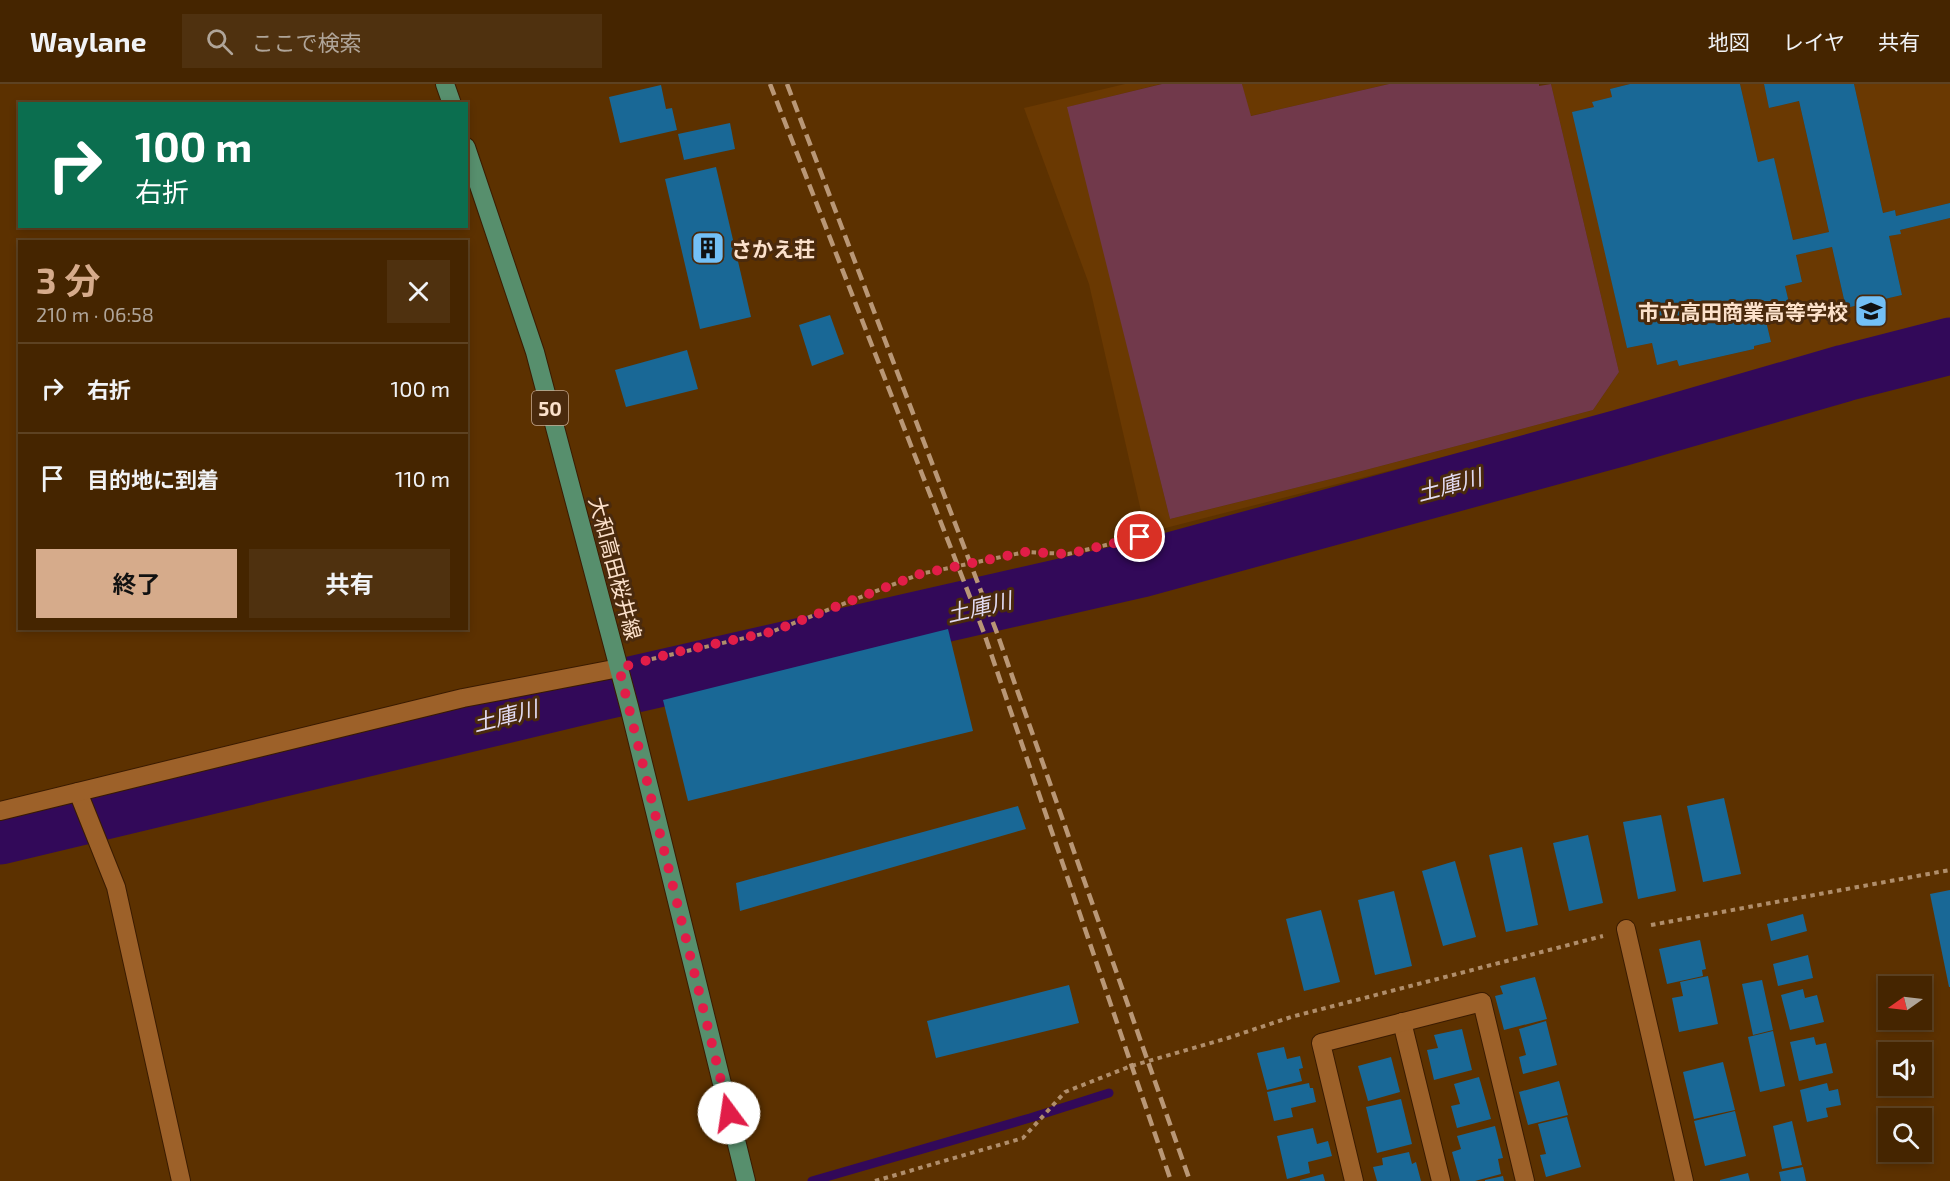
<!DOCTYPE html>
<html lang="ja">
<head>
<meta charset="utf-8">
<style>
  body { margin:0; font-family:"Exo 2","Noto Sans JP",sans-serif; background:#4f310f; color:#f1f3f6; height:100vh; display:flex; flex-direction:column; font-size:22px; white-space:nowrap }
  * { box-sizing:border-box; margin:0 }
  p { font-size:20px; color:#b0a599 }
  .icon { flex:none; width:33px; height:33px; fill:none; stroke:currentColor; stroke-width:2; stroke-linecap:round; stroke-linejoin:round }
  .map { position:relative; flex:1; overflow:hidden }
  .drawer { position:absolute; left:18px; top:156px; width:450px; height:390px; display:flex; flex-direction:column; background:#452500; border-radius:0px; box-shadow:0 3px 9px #0003,0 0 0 2px #5d4222 }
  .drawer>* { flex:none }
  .top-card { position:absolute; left:18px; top:18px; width:450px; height:126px; border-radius:0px; box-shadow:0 3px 9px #0003,0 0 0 2px #5d4222; background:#0b6e4f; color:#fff; overflow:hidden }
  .needle { width:39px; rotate:256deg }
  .controls { position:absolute; left:1878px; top:892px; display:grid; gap:12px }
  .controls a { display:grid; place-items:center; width:54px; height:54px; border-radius:0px; background:#452500; box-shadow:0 3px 9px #0003,0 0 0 2px #5d4222; font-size:30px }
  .pin { position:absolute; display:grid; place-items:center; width:51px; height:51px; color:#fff; margin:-26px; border:3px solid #fff; border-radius:50%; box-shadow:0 2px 6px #0007 }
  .me { position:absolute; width:66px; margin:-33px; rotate:346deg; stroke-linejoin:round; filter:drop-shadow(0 0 4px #0008) }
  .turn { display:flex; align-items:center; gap:21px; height:126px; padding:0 18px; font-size:27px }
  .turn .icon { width:78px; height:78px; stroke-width:2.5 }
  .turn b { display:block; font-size:42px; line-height:51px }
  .round { display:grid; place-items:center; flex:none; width:63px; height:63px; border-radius:0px; background:#4f310f }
  .headline { display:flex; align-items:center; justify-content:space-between; height:102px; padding:0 18px }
  h1 { font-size:36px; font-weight:700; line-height:45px; color:#d6ab8b }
  .primary-button { display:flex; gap:12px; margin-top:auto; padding:12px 18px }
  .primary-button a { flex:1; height:69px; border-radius:0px; background:#d6ab8b; color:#111; font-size:24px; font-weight:700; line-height:69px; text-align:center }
  .primary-button a+a { background:#4f310f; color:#f1f3f6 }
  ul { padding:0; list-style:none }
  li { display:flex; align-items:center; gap:18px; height:90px; padding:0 18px; border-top:2px solid #5d4222 }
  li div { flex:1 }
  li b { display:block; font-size:22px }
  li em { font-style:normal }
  header { display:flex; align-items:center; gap:36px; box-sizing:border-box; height:84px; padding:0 30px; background:#452500; border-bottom:2px solid #5d4222 }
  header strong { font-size:28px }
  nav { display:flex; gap:33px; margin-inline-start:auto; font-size:21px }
  .search { width:420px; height:54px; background:#4f310f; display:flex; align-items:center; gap:15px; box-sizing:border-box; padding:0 21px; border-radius:0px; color:#b0a599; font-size:22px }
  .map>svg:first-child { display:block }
  .built { fill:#6a3902 }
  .green { fill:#71394b }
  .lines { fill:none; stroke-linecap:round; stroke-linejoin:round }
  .stream { stroke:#320959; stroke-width:9 }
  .river { stroke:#320959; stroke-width:57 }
  .building { fill:#196896 }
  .minor-casing { stroke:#3a1b00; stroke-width:20 }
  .primary-casing { stroke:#3a1b00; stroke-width:20 }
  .path { stroke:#b08e6b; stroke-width:4; stroke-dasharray:4.5 4.5; stroke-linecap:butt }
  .minor { stroke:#9d6129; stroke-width:18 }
  .primary { stroke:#578f6d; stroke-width:18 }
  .rail { stroke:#b99776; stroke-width:4.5; stroke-dasharray:12 6; stroke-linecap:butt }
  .route { stroke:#e11d48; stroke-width:10; stroke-dasharray:0 18 }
  .labels { text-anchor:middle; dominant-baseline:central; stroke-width:6; stroke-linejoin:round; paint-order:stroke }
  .shield { fill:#4a2a0d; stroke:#c7aa92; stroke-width:1.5 }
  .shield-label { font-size:20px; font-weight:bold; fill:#fce1cb }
  .poi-label { font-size:21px; font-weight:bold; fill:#fce1cb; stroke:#4a2a0d; text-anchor:start }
  .street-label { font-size:21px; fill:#fce1cb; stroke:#4a2a0d }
  .water-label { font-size:22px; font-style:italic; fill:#e2dbf2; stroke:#4a2a0d }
</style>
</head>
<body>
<header>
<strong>Waylane</strong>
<div class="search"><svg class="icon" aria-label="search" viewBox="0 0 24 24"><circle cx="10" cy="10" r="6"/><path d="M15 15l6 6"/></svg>ここで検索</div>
<nav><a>地図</a><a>レイヤ</a><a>共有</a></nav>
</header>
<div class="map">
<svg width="1950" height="1097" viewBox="0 0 1950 1097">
  <rect width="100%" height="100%" fill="#5c3100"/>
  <g class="built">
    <path d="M1125,0h36l-93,23 102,412 169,-42 254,-67 26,-38 -68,-288h79l-20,5 2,8 -19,5 1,5 -21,5 54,236 25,-5 5,21 20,-4 2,6 75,-17v-3l17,-4 -5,-21 26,-6 -7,-29 17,-4 -6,-27 36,-8 14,61 56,-13 -13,-59 11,-2v-4l50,-12v109l-804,206 -57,-249 -65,-176z"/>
    <path d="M1242,0h147l-139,32z"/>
    <path d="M1740,0h24l6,24 29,-7 30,131 -36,8 -19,-81 -16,3z"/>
    <path d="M1854,0h96v119l-54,13 -1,-6 -12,3z"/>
  </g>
  <path class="green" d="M1162,0h80l9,32 138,-32h150v2l12,-2 68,288 -26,38 -254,67 -169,42 -103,-412z"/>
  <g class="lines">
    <path class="stream" d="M812,1097l218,-63 79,-25"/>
    <path class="river" d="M0,752l596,-143 545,-124 479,-131 225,-65 105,-27"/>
  </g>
  <g class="building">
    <path d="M1630,0h110l18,78 16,-4 19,82 36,-8 -30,-131 -30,7 -5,-24h90l29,129 12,-3 1,6 54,-13v15l-50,12 1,4 -12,2 13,59 -56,13 -14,-61 -36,8 6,27 -17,4 7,29 -26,6 5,21 -17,4v3l-75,17 -2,-6 -20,5 -5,-22 -25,5 -55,-236 22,-5 -2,-5 20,-5 -2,-8z"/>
    <path d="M661,1l5,24 6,-1 5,22 -57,13 -11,-46z"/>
    <path d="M730,39l5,26 -51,11 -6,-26z"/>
    <path d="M716,83l35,150 -51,12 -35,-150z"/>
    <path d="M830,231l14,39 -32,12 -13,-41z"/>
    <path d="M687,266l11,39 -72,18 -11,-37z"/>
    <path d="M948,545l25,102 -285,70 -25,-101z"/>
    <path d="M1724,714l17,76 -38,8 -16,-76z"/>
    <path d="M1018,722l8,23 -286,82 -4,-28z"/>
    <path d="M1661,731l15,76 -38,8 -15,-77z"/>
    <path d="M1588,751l15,68 -34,8 -16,-68z"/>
    <path d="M1522,763l16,78 -32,7 -17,-77z"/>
    <path d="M1455,777l21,76 -33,9 -21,-75z"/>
    <path d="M1950,806v97h-1l-19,-93z"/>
    <path d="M1394,807l18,75 -37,9 -17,-75z"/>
    <path d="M1321,826l19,72 -36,9 -18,-72z"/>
    <path d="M1803,830l4,17 -36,10 -4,-17z"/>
    <path d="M1700,856l6,29 -4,1 1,6 -36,8 -8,-35z"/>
    <path d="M1808,871l5,23 -35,8 -5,-22z"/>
    <path d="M1708,892l10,48 -39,8 -7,-34 11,-2 -3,-14z"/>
    <path d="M1535,893l12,42 -43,11 -9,-34 8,-2 -3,-8z"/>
    <path d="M1762,896l11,50 -20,5 -11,-51z"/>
    <path d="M1069,901l10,38 -143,35 -9,-37z"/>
    <path d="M1803,905l2,9 12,-3 7,27 -34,8 -9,-35z"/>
    <path d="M1546,937l11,44 -34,9 -4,-17 7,-2 -7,-26z"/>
    <path d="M1462,945l10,41 -38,10 -7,-30 11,-2 -4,-13z"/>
    <path d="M1773,947l12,55 -25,6 -12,-55z"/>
    <path d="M1814,953l2,8 10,-2 7,30 -34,8 -9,-39z"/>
    <path d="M1284,963l3,12 13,-3 3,12 -4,1 3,12 -35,9 -10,-37z"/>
    <path d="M1391,973l9,35 -32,9 -10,-35z"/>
    <path d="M1723,978l12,48 -41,9 -11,-47z"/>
    <path d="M1479,993l12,42 -34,9 -6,-22 9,-2 -6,-20z"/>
    <path d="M1559,997l9,34 -40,10 -9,-33z"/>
    <path d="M1309,999l1,5h3l3,14 -25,6 2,9 -19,4 -7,-29z"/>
    <path d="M1827,999l2,8 9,-2 3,16 -15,3 2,9 -21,5 -7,-32z"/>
    <path d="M1401,1015l11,45 -35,9 -11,-46z"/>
    <path d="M1735,1027l11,45 -41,10 -11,-45z"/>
    <path d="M1567,1033l14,50 -35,10 -6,-22 6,-1 -8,-30z"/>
    <path d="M1792,1037l10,44 -20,4 -9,-43z"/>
    <path d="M1495,1042l8,32 -5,1 3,15 -26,7h-15l-8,-29 9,-3 -4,-13z"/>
    <path d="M1313,1044l4,16 11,-3 4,15 -24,6 2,11 -23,6 -10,-43z"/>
    <path d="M1409,1068l3,12 4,-2 5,19h-44l-4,-14 10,-2 -1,-7z"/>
    <path d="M1803,1083l3,14h-25l-2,-9z"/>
    <path d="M1748,1089l2,8h-30v-1z"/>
    <path d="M1323,1090l2,7h-25v-1z"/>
    <path d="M1503,1092l1,5h-19v-1z"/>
  </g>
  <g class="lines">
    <g class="minor-casing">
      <g id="minor">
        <path d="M78,708l38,95 65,294"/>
        <path d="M0,727l463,-113 156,-30"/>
        <path d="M1626,845l58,252"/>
        <path d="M1402,938l39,159"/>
        <path d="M1354,1097l-33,-138 161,-41 43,179"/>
      </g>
    </g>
    <g class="primary-casing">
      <g id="primary">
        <path d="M445,0l7,20"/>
        <path d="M466,63l69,205 94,354 117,475"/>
      </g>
    </g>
    <g class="path">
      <path d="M643,577l128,-29 149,-58 105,-22 43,2 72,-17"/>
      <path d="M1651,841l299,-55"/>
      <path d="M875,1097l148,-43 42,-46 66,-26 97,-28 63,-21 312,-81"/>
    </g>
    <use href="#minor" class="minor"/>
    <use href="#primary" class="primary"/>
    <g class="rail">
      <path d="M770,0l214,549 187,548"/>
      <path d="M787,0l210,549 193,548"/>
    </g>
  </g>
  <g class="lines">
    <path class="route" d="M729,1029l-110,-445 58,-16 94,-20 149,-58 105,-22 43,2 72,-17"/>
  </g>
  <defs>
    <g id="building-square" transform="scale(1.725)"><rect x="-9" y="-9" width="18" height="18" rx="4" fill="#73c0f6" stroke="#4a2a0d"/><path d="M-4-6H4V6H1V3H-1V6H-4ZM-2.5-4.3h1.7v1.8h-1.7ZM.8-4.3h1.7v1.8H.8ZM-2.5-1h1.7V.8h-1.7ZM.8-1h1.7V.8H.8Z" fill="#111"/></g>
    <g id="school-square" transform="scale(1.725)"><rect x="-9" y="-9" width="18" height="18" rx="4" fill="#73c0f6" stroke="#4a2a0d"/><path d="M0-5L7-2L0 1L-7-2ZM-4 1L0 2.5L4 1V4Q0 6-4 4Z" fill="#111"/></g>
  </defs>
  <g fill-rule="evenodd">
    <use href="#building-square" x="708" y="164"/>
    <use href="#school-square" x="1871" y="227"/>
  </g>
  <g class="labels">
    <rect class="shield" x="532" y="307" width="36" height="34" rx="4.5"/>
    <g class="shield-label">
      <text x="550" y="324">50</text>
    </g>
    <g class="poi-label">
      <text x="731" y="164">さかえ荘</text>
      <text x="1848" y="227" text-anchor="end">市立高田商業高等学校</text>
    </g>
    <g class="street-label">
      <text transform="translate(616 484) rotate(75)">大和高田桜井線</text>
    </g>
    <g class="water-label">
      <text transform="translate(1449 400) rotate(-15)">土庫川</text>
      <text transform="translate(979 522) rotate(-13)">土庫川</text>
      <text transform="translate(505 631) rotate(-14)">土庫川</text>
    </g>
  </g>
</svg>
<div class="controls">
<a><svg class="needle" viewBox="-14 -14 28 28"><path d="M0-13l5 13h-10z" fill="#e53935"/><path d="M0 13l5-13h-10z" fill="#b0a599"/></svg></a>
<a><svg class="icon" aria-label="sound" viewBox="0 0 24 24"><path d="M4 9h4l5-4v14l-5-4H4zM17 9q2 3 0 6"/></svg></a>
<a><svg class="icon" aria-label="search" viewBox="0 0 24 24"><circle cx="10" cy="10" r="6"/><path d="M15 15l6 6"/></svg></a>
</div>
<div class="pin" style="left:1140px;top:453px;background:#d93025"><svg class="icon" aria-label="arrive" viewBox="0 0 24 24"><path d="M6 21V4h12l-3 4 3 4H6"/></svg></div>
<svg class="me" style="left:729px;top:1029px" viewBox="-20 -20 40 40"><circle r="19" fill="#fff"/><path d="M0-13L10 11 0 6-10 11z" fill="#e11d48"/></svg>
<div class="top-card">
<div class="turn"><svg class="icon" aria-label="right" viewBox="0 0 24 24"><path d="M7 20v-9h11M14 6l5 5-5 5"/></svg><div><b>100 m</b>右折</div></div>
</div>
<section class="drawer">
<div class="headline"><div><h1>3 分</h1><p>210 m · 06:58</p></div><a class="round"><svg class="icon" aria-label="close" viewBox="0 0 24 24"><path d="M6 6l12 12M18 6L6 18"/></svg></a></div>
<ul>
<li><svg class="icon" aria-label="right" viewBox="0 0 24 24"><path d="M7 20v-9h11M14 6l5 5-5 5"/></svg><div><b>右折</b></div><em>100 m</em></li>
<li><svg class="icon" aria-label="arrive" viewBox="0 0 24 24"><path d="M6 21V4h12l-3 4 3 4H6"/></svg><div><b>目的地に到着</b></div><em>110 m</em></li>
</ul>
<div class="primary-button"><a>終了</a><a>共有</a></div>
</section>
</div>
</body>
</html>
